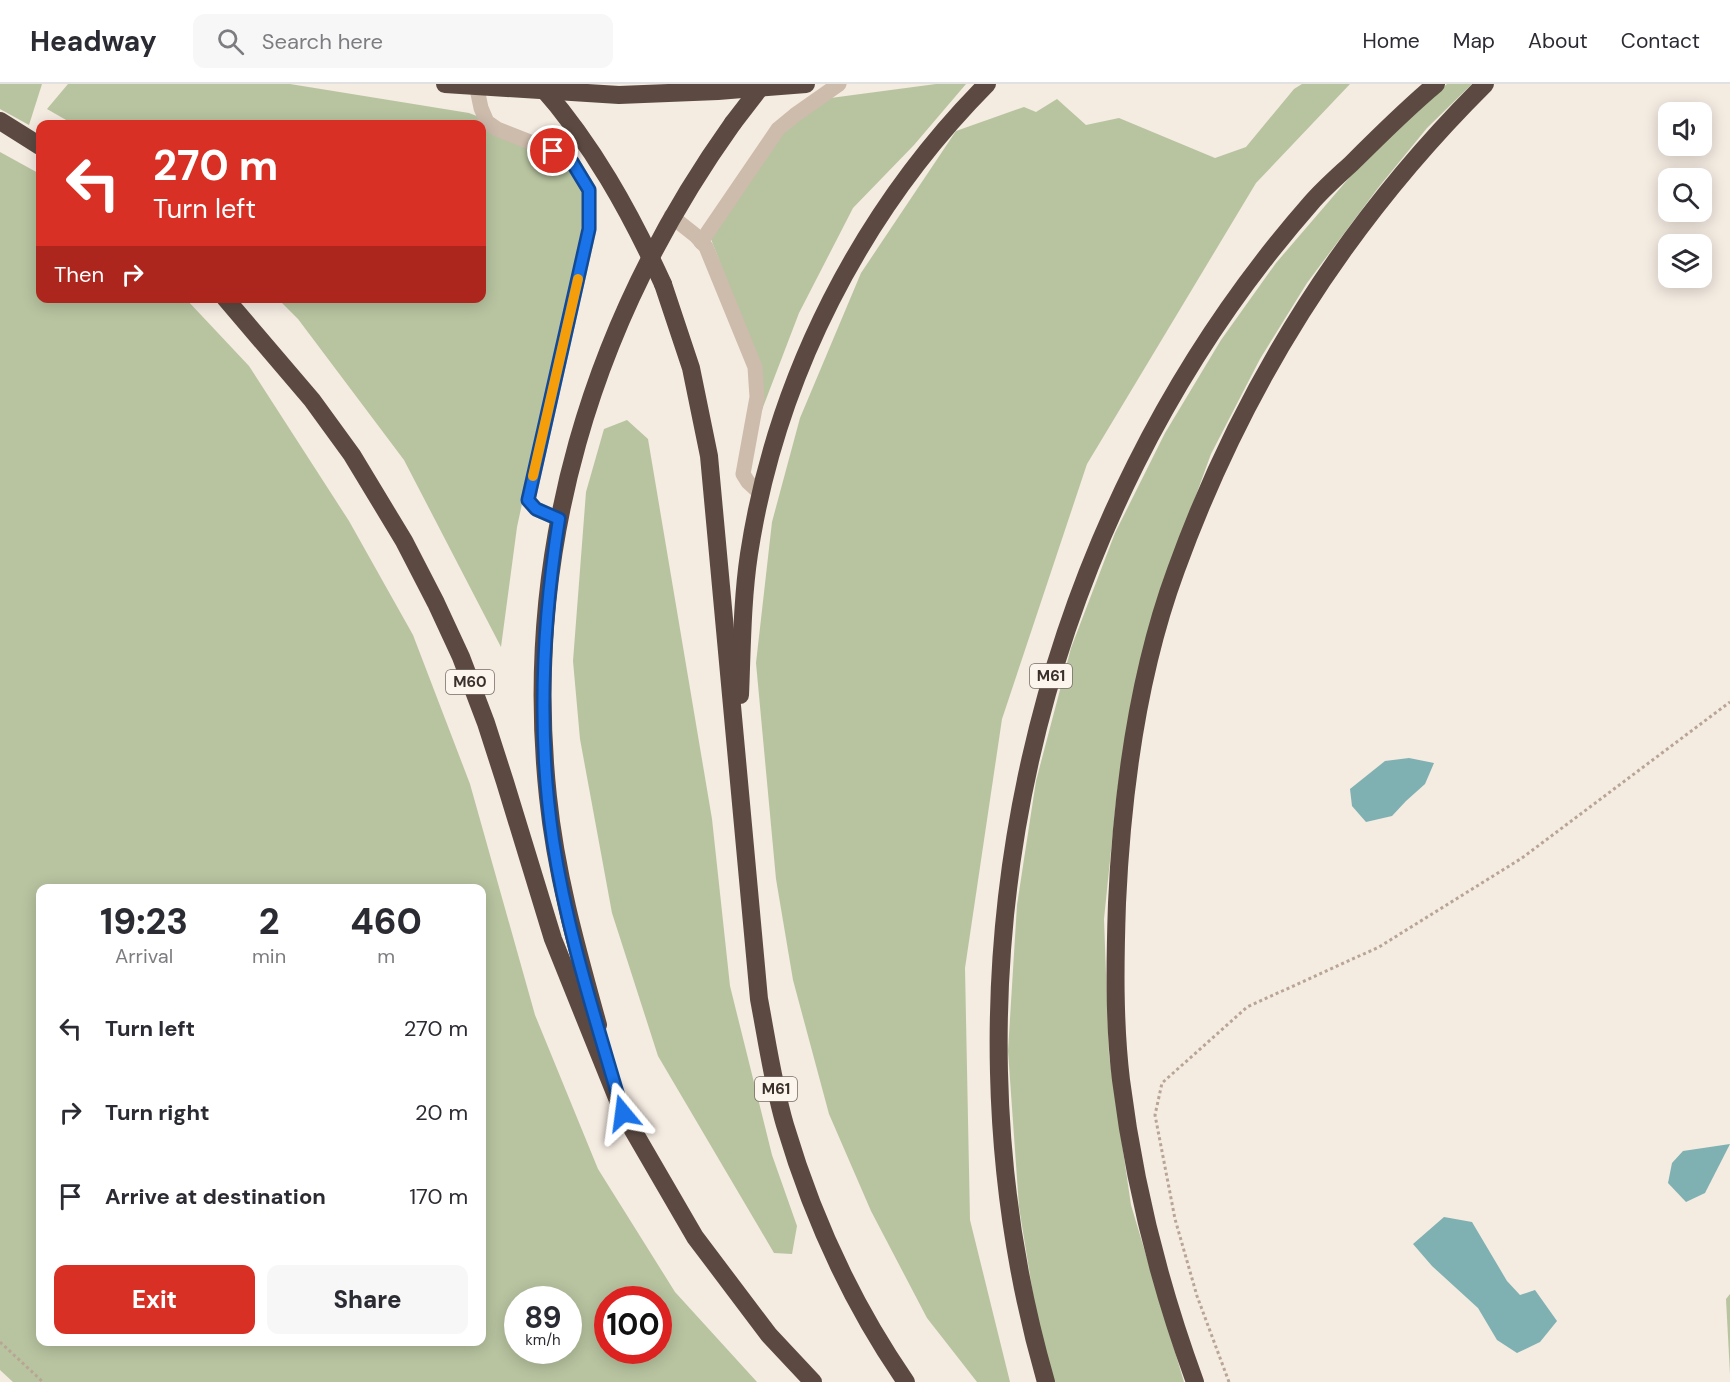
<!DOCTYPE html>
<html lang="en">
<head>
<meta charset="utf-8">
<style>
  body { margin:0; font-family:"DM Sans",sans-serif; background:#f7f7f7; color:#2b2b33; height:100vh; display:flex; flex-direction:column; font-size:22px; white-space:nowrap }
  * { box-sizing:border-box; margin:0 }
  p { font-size:20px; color:#7c7c81 }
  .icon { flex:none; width:33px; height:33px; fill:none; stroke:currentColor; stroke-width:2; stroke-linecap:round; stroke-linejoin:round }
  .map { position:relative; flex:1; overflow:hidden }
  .drawer { position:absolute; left:36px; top:800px; width:450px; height:462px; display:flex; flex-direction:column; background:#fff; border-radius:12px; box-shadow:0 3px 15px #0003 }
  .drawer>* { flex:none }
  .top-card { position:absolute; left:36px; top:36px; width:450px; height:183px; border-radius:12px; box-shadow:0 3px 15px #0003; background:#d93025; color:#fff; overflow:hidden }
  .fabs { position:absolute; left:1658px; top:18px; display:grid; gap:12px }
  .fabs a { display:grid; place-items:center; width:54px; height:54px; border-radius:12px; background:#fff; box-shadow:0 3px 15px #0003; font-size:30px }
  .speed { position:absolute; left:504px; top:1202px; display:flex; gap:12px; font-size:30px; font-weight:700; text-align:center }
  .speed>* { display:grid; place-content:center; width:78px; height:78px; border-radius:50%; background:#fff; box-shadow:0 3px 15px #0003; line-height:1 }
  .speed small { font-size:15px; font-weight:400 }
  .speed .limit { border:9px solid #d22; background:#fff; color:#111 }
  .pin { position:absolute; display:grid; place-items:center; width:51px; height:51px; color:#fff; margin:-26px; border:3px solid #fff; border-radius:50%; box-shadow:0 2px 6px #0007 }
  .me { position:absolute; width:66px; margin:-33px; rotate:344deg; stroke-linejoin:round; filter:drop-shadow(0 0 4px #0008) }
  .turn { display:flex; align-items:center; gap:21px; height:126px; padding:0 18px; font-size:27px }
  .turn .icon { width:78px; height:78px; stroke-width:2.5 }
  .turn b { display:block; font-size:42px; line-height:51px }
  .then { display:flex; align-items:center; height:57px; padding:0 18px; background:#0003; gap:12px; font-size:22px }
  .eta { display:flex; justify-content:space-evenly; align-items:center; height:102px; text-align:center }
  .eta b { font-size:36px; font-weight:800; line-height:42px }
  .button { display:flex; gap:12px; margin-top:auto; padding:12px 18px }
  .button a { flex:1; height:69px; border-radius:12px; background:#d93025; color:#fff; font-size:24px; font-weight:800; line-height:69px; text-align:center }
  .button a+a { background:#f7f7f7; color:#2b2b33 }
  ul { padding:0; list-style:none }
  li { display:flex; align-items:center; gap:18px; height:84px; padding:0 18px }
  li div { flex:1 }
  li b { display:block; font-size:22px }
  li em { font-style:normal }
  header { display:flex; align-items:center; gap:36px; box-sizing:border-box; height:84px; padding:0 30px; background:#fff; border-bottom:2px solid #e1e1e2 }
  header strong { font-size:28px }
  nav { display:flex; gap:33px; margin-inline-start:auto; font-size:21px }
  .search { width:420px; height:54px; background:#f7f7f7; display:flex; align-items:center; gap:15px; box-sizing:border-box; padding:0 21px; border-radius:12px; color:#7c7c81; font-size:22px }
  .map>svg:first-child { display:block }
  .green { fill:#b8c4a0; fill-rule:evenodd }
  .water { fill:#7fb0b2 }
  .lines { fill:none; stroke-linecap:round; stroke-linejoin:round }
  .path { stroke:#b9a596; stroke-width:3; stroke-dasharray:3 3; stroke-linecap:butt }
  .minor { stroke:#cdbbac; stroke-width:15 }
  .highway { stroke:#5c4a42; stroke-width:18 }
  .highway-bridge { stroke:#5c4a42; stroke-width:18 }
  .route-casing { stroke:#114b97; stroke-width:15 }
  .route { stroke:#1a73e8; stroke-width:10 }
  .slow { stroke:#f59e0b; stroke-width:10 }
  .labels { text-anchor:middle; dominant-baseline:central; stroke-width:4.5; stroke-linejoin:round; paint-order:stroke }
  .shield { fill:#fbf5ee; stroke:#756b66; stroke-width:1.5 }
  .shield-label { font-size:15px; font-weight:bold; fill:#3b302b }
</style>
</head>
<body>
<header>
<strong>Headway</strong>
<div class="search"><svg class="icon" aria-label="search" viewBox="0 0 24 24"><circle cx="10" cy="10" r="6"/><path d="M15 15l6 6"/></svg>Search here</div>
<nav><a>Home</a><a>Map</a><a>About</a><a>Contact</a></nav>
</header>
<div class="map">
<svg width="1730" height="1298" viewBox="0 0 1730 1298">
  <rect width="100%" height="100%" fill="#f4ebe1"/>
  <g class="green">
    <path d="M0,0h42l-13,41 -29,-16z"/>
    <path d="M68,0h222l179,29 85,33 28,30 1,46 -66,305 -16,120 -97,-187 -106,-141 -20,-20 204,-1v-174h-409l-26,-15z"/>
    <path d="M936,0h30l-52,61 -61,63 -54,105 -55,144 15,-92 -53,-139 102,-125z"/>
    <path d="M1302,0h48l-94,99 -169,281 -85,255 -37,249 5,252 40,162h-33l-50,-64 -56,-107 -42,-97 -36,-134 -17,-101 -20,-216 16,-141 28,-104 61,-145 95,-142 68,-24 12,5 21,-13 29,26 33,-7 96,40 31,-11 48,-58z"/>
    <path d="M1447,0h25l-45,44 -49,60 -71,95 -47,76 -49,95 -36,99 -36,116 -22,123 -13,127 5,136 22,150 53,177h-131l-16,-63 -18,-112 -11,-156 9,-146 19,-124 35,-133 44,-115 50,-100 56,-93 55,-77 79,-92 57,-58z"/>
    <path d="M0,68l40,22v124l146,1 63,67 100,155 64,114 57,149 65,231 63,154 77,123 82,90h-744l-13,-12zM40,804h442v453h-442zM518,1215h50v51h-50zM608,1215h50v51h-50z"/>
    <path d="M627,336l21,19 64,380 18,167 42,169 25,71 -5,28 -18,-1 -116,-197 -46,-143 -32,-174 -7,-78 13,-169 18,-63z"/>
    <path d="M1730,1210v80l-4,-75z"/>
  </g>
  <g class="water">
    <path d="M1409,674l25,5 -9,21 -19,17 -14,15 -26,6 -14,-16 -2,-17 35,-28z"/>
    <path d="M1730,1060l-25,49 -19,9 -18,-19 4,-20 11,-12z"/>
    <path d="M1444,1133l28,5 35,59 13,14 15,-5 22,31 -17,21 -23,11 -20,-13 -19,-32 -46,-42 -19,-22z"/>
  </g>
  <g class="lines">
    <g class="path">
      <path d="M0,1258l43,40"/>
      <path d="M1229,1298l-32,-86 -22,-77 -20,-104 7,-32 85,-76 132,-60 143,-89 208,-156"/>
    </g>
    <g class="minor">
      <path d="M476,0l5,24 6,14 10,7 56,22 19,11 17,28v39l-61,271 8,9 23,10"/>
      <path d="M671,132l24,19 11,12 49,120 2,30 -14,77 5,8 13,12"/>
      <path d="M701,158l77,-113 17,-14 44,-31"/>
    </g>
    <g class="highway">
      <path d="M445,0l174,11 99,-4 88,-7"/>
      <path d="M0,37l40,25"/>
      <path d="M663,200l28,84 18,88 50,543c8,42 14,85 26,126 27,91 67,179 121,257"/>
      <path d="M225,214l87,102 40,55 52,86 32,62 25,54 25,66 19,59 48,157 70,174 72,124 74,98 44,47"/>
      <path d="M740,611c2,-47 2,-94 9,-141 27,-176 112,-343 238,-470"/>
      <path d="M598,941c-21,-76 -42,-150 -50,-228 -26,-245 43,-475 185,-674"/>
      <path d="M1046,1298c-117,-405 -13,-862 265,-1179 12,-14 27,-27 41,-40 27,-27 54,-54 84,-79"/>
      <path d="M1195,1298c-36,-98 -61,-198 -74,-302 -7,-58 -6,-118 -4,-177 5,-109 21,-230 59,-333 67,-185 170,-348 309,-486"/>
    </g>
    <g class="highway-bridge">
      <path d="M539,0c53,59 91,128 124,200"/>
      <path d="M733,39l30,-39"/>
    </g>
  </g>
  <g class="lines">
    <g class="route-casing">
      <path id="route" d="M553,67l19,11 17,28v39l-61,271 8,9 23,10c-17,107 -22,214 -6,321 14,93 44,183 70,273"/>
    </g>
    <use href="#route" class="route"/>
    <path class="slow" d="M533,392l45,-197"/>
  </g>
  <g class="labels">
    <g class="shield">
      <rect x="1030" y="580" width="42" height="24" rx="4.5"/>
      <rect x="446" y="586" width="48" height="24" rx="4.5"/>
      <rect x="755" y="993" width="42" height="24" rx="4.5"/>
    </g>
    <g class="shield-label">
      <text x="1051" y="592">M61</text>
      <text x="470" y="598">M60</text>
      <text x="776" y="1005">M61</text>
    </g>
  </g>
</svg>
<div class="fabs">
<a><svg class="icon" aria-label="sound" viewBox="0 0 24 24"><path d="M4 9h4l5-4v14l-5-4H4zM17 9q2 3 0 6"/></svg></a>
<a><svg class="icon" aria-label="search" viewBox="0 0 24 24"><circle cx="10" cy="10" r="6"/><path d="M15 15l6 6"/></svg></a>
<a><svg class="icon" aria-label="layers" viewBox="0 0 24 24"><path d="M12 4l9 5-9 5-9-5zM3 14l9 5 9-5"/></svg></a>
</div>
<div class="speed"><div>89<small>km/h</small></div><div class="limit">100</div></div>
<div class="pin" style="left:553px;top:67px;background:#d93025"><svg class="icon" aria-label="arrive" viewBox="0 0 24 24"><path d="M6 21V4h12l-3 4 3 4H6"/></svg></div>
<svg class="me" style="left:623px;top:1029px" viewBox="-20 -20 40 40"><path d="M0-17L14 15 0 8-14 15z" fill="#1a73e8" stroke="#fff" stroke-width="4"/></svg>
<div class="top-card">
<div class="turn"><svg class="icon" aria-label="left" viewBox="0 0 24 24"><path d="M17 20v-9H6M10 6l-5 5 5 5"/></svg><div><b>270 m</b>Turn left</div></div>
<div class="then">Then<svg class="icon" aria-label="right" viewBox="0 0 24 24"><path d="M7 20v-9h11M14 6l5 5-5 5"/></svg></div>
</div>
<section class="drawer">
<div class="eta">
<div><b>19:23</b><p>Arrival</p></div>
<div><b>2</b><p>min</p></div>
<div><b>460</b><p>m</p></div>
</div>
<ul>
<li><svg class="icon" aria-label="left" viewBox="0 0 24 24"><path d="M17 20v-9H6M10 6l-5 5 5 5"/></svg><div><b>Turn left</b></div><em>270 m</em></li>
<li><svg class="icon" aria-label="right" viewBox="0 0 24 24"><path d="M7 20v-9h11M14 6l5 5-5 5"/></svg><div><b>Turn right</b></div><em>20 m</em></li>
<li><svg class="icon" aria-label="arrive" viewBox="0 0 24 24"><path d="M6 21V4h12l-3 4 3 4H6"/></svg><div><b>Arrive at destination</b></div><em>170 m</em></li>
</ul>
<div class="button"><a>Exit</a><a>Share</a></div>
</section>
</div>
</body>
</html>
